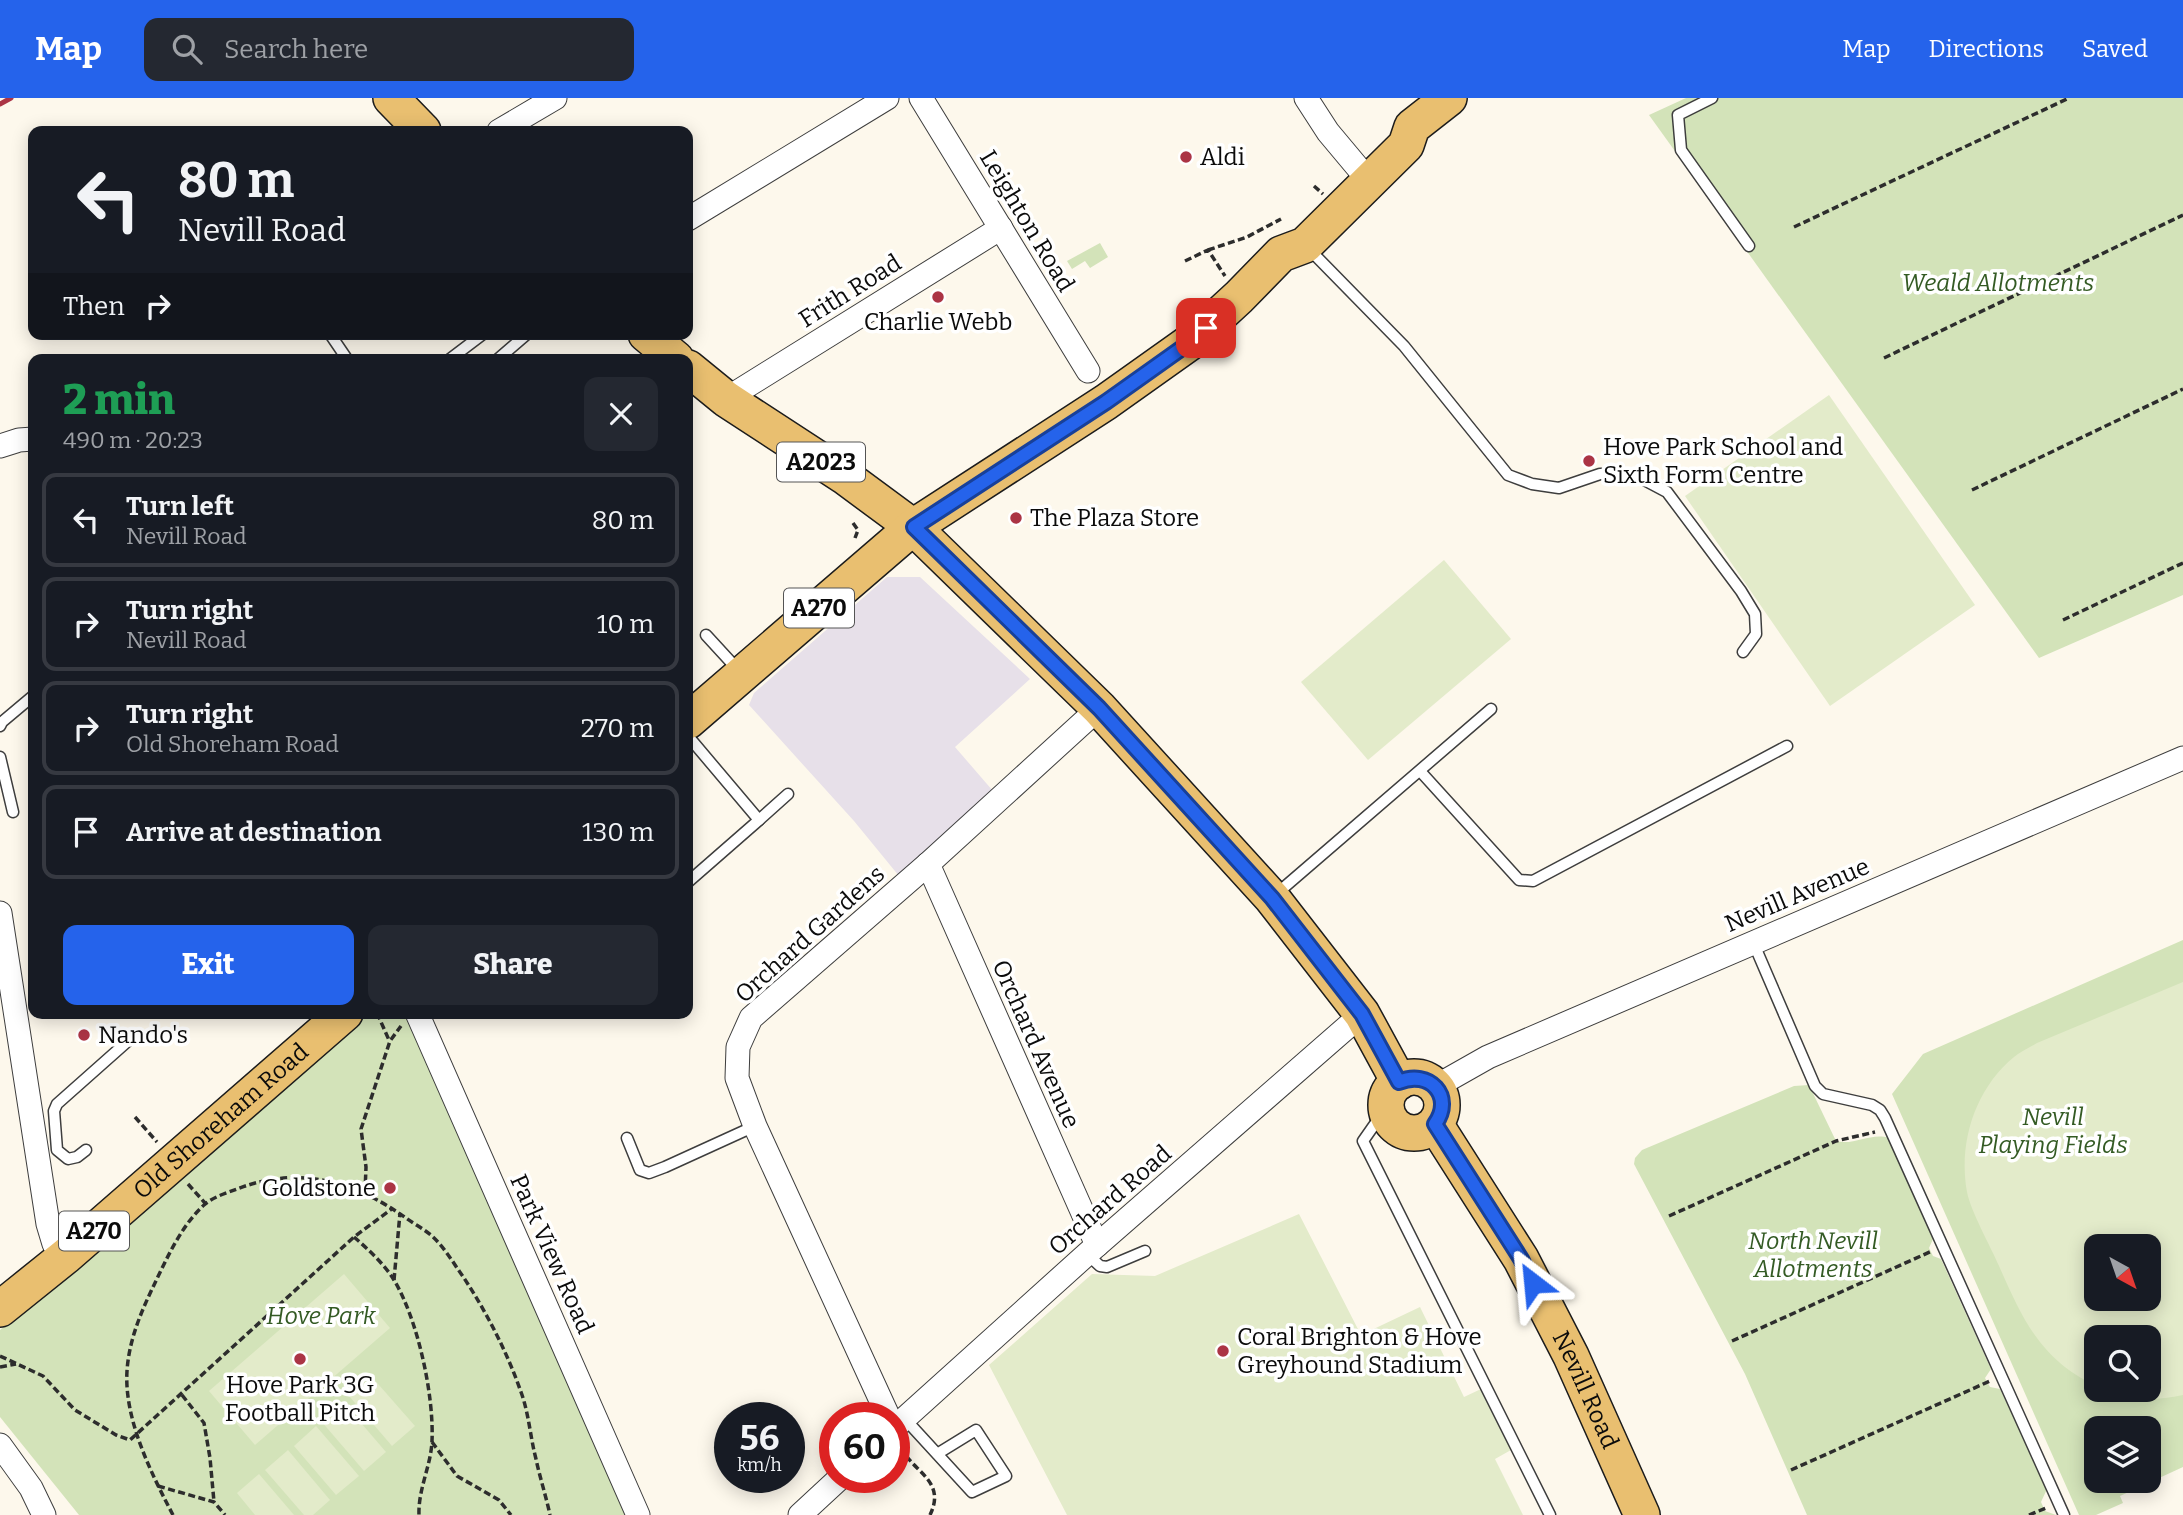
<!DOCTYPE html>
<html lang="en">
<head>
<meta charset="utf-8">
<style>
  body { margin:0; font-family:Bitter,serif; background:#242831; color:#f1f3f6; height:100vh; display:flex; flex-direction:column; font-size:26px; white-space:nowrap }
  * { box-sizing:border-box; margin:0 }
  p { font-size:23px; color:#9ea1a6 }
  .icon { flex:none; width:38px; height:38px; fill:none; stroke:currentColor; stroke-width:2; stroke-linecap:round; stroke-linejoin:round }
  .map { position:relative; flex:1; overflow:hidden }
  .details { position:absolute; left:28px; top:256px; width:665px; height:665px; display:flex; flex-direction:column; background:#171b24; border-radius:14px; box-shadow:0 4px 18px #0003 }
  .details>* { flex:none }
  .hud { position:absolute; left:28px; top:28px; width:665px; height:214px; border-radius:14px; box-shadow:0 4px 18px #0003; background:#171b24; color:#f1f3f6; overflow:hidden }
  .needle { width:46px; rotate:140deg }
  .tools { position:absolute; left:2084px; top:1136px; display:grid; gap:14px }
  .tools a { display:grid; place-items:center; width:77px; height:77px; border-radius:14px; background:#171b24; box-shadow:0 4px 18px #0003; font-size:35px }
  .speed { position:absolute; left:714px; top:1304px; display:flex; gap:14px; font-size:35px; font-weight:700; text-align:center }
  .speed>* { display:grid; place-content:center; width:91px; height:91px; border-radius:50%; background:#171b24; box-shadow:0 4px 18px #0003; line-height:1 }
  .speed small { font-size:18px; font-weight:400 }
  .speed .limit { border:10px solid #d22; background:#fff; color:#111 }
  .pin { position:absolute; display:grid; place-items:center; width:60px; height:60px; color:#fff; margin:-30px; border-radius:14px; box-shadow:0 4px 10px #0006 }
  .me { position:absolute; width:77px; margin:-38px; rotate:331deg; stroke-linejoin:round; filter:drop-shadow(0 0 5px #0008) }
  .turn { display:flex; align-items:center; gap:24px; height:147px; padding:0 35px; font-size:32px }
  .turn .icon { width:91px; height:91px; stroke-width:2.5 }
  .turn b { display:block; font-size:49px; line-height:60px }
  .then { display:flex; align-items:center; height:66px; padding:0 35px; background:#0003; gap:14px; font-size:26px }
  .round { display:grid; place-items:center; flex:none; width:74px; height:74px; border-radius:14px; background:#242831 }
  .headline { display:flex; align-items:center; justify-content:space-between; height:119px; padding:0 35px }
  h1 { font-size:42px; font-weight:800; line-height:52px; color:#1e9e55 }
  .button { display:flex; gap:14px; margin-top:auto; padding:14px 35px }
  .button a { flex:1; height:80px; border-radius:14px; background:#2563eb; color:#fff; font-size:28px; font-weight:800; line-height:80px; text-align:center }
  .button a+a { background:#242831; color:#f1f3f6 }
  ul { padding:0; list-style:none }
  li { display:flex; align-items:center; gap:21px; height:94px; margin:0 14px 10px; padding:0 21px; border:4px solid #363941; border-radius:14px }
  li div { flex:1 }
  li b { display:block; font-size:26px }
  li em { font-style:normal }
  header { display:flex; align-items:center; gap:42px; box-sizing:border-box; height:98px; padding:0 35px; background:#2563eb; color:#fff }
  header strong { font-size:33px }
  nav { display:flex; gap:38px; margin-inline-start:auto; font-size:24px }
  .search { width:490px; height:63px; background:#242831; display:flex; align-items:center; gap:18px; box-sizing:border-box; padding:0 24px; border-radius:14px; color:#9ea1a6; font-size:26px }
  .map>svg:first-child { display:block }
  .industrial { fill:#e7e0e9 }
  .green { fill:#d3e3b9; fill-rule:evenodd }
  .pitch { fill:#e3ebca; fill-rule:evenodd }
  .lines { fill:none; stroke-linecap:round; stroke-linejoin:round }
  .lane-casing { stroke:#3e3e3e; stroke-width:13 }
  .street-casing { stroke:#3e3e3e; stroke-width:25 }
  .primary-casing { stroke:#1c1c1c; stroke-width:38 }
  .path { stroke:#2d2d2d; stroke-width:3.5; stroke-dasharray:7 3.5; stroke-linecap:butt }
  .lane { stroke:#fff; stroke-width:10 }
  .street { stroke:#fff; stroke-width:23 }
  .primary { stroke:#e9bf70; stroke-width:35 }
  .rail { stroke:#ab3445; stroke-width:5 }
  .route-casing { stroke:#184099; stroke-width:18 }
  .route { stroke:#2563eb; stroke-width:12 }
  .poi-dot { fill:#ab3445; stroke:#fff; stroke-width:2.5 }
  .labels { text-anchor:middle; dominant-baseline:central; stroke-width:7; stroke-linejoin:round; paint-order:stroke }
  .shield { fill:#fff; stroke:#545454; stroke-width:2 }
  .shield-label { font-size:23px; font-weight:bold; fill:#0b0b0b }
  .poi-label { font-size:24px; fill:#0b0b0b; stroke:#fff; text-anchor:start }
  .street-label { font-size:24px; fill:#0b0b0b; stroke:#fff }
  .park-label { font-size:24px; font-style:italic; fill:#345b24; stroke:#fff }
</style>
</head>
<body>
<header>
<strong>Map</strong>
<div class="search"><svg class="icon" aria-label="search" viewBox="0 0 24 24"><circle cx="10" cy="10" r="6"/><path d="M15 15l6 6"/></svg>Search here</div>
<nav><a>Map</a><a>Directions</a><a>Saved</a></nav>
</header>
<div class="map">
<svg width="2183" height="1417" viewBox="0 0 2183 1417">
  <rect width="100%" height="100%" fill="#fdf8ec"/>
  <path class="industrial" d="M887,479h33l110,102 -75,68 38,44 -94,85 -45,-55 -105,-116 5,-12z"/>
  <g class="green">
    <path d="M1686,0h497v497l-144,63 -390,-543z"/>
    <path d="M1100,145l8,14 -18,11 -5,-7 -13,8 -5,-8z"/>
    <path d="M2183,842v527l-63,29 3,7 -27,12h-17l-187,-421 31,-40zM2096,1148h53v52h-53zM2096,1239h53v53h-53zM2096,1330h53v52h-53z"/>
    <path d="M365,915h45l217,502h-548l-79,-98v-87z"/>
    <path d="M1809,987l27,56c18,5 35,-9 53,-3l44,101 -4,9 4,8 8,3 50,110 -6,9 5,9 10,2 47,100 -6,13 4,9 11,4h-249l-62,-141 -111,-210 1,-6 7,-8 152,-64z"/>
  </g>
  <g class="pitch">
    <path d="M1829,297l146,210 -145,101 -145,-210z"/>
    <path d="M1444,462l67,79 -143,121 -67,-78z"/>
    <path d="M2183,884v413c-29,6 -52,6 -80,-5h46v-53h-53v49c-56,-27 -73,-66 -97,-120 -9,-21 -28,-54 -32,-74 -9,-49 8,-103 47,-135 6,-5 15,-9 23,-14zM2149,1148v52h-53v-52z"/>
    <path d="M1299,1116l62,121 59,-28 44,90 17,-8 30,61 -16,9 28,56h-456l-78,-150 103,-91 63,2z"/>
    <path d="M344,1176l46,54 -135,117 -46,-54z"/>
    <path d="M372,1279l43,49 -23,20 -43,-50z"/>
    <path d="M343,1304l43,50 -22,19 -43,-50z"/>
    <path d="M316,1328l43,50 -23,19 -42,-49z"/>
    <path d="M288,1352l42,50 -17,15h-9l-39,-45z"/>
    <path d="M259,1376l35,41h-39l-18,-22z"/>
  </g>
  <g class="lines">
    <g class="lane-casing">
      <g id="lane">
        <path d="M1712,0l-34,17 3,35 68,96"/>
        <path d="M1307,149l97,99 104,129 24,9 27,4 41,-14h33l34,18 74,99 14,23 1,20 -13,18"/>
        <path d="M330,236l17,25"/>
        <path d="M450,261l33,-25"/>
        <path d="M498,261l29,-25"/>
        <path d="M706,537l34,37"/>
        <path d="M0,628l2,-4 31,-26"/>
        <path d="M688,638l71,84 -71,62"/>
        <path d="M0,659l13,55"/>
        <path d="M1420,673l99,109 14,1 254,-135"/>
        <path d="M759,722l29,-26"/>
        <path d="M1274,798l217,-187"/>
        <path d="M1753,844l62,144 8,8 49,11 8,5 5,8 179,397"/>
        <path d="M1388,1018l-11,5 -14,20 187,374"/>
        <path d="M627,1040l13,32 9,3 16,-6 90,-41"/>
        <path d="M86,1052l-9,7 -9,2 -11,-9 -3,-39 3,-7 71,-63"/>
        <path d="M1087,1156l13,12 7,1 38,-16"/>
        <path d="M905,1321l67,73 34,-16 -30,-46 -39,24"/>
      </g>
    </g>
    <g class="street-casing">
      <g id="street">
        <path d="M921,0l167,273"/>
        <path d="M1306,0l22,34 41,49"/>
        <path d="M499,33l56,-33"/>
        <path d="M688,121l199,-121"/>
        <path d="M726,301l275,-171"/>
        <path d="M0,348l19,-6 14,-1"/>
        <path d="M928,766l169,381"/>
        <path d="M0,815l48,311 6,20 12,12"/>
        <path d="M417,915l221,502"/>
        <path d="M1435,989l53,-30 695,-299"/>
        <path d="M889,1320l-134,-292 -18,-48 1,-31 13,-29 177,-154 171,-156"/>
        <path d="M894,1330l193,-174 275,-240"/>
        <path d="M0,1347l31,43 13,27"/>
        <path d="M800,1417l41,-38"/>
      </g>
    </g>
    <g class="primary-casing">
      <g id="primary">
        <path d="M391,0l32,33"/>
        <path d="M646,236l30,25"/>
        <path d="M688,270l38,31 118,77 69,51 186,181 173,190 90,116 37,68"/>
        <path d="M688,623l225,-194 193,-125 83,-59 50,-46 42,-43 24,-9 101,-100 6,-18 37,-29"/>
        <circle cx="1414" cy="1007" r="28"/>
        <path id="s1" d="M1435,1026l86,135 50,97 71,159"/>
        <path id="s2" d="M0,1211l66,-53 279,-243"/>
      </g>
    </g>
    <g class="path">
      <path d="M1314,88l9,8"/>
      <path d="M1794,129l275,-129"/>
      <path d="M1208,152l39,-13 34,-18"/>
      <path d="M1185,163l23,-11 17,26"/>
      <path d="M1884,260l299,-143"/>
      <path d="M1972,392l211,-101"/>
      <path d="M853,425l5,7 -3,8"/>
      <path d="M2063,522l120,-57"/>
      <path d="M377,915l12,27"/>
      <path d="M135,1019l22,25"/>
      <path d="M188,1086l17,19"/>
      <path d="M365,1094l1,-25 -5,-38 29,-88 11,-15"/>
      <path d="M1669,1118l167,-75 39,-9"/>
      <path d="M354,1139c14,12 31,28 40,43 24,40 40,115 38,161 -1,25 -14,48 -13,74"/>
      <path d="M394,1182l6,-67"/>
      <path d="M1732,1243l200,-90"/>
      <path d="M0,1258l43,20 32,34 41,25 14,5 224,-203 39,-29"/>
      <path d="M0,1269l16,-3"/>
      <path d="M182,1297l22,28 6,35 4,44"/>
      <path d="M432,1344l25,34 42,24 12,15"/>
      <path d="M901,1349c11,25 46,33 29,68"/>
      <path d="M1791,1372l199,-89"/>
      <path d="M158,1388l56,16 11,13"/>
      <path d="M173,1417c-22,-42 -49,-96 -46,-144 2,-31 14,-59 27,-86 13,-27 27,-59 50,-80 9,-8 22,-12 33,-16 62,-24 117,-8 169,29 8,6 18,11 26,18 13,12 22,28 32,42 23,35 43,74 57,114 8,22 9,44 15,67 4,19 10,37 14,56"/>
      <path d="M2029,1417l17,-7"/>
    </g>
    <use href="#lane" class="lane"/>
    <use href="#street" class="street"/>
    <use href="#primary" class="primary"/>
    <path class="rail" d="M0,6l11,-6"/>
  </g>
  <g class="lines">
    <g class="route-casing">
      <path id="route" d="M1206,230l-17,15 -83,59 -192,125 185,181 173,190 90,116 37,68c30,-13 56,14 36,42l86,135 12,24"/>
    </g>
    <use href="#route" class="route"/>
  </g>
  <g class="poi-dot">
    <circle cx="1186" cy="59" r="7"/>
    <circle cx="938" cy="199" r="7"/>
    <circle cx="1589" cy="363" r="7"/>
    <circle cx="1016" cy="420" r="7"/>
    <circle cx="84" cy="937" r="7"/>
    <circle cx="390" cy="1090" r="7"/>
    <circle cx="1223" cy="1253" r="7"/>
    <circle cx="300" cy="1261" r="7"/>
  </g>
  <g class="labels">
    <g class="shield">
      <rect x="777" y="344.5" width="88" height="39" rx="5"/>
      <rect x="784" y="490.5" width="70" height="39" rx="5"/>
      <rect x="59" y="1113.5" width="70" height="39" rx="5"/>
    </g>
    <g class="shield-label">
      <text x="821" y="364">A2023</text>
      <text x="819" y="510">A270</text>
      <text x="94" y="1133">A270</text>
    </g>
    <g class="poi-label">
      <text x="1200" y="59">Aldi</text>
      <text x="938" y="224" text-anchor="middle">Charlie Webb</text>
      <text x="1603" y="349">Hove Park School and<tspan x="1603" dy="28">Sixth Form Centre</tspan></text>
      <text x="1030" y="420">The Plaza Store</text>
      <text x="98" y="937">Nando's</text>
      <text x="376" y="1090" text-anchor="end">Goldstone</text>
      <text x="1237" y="1239">Coral Brighton &amp; Hove<tspan x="1237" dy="28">Greyhound Stadium</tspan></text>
      <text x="300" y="1287" text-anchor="middle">Hove Park 3G<tspan x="300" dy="28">Football Pitch</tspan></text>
    </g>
    <g class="street-label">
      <text transform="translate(1027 123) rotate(59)">Leighton Road</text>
      <text transform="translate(850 193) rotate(-32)">Frith Road</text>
      <text transform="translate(1797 797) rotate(-23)">Nevill Avenue</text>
      <text transform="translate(810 836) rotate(-42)">Orchard Gardens</text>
      <text transform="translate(1036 946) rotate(66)">Orchard Avenue</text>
      <text stroke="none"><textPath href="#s2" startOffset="290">Old Shoreham Road</textPath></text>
      <text transform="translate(1110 1102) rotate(-41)">Orchard Road</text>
      <text transform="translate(552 1156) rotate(66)">Park View Road</text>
      <text stroke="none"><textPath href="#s1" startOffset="306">Nevill Road</textPath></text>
    </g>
    <g class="park-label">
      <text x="1998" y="185">Weald Allotments</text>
      <text x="2053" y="1019">Nevill<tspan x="2053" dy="28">Playing Fields</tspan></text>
      <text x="1813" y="1143">North Nevill<tspan x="1813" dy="28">Allotments</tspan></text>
      <text x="321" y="1218">Hove Park</text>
    </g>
  </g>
</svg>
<div class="tools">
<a><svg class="needle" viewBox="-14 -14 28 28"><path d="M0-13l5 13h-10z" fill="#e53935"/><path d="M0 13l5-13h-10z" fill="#9ea1a6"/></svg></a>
<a><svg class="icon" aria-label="search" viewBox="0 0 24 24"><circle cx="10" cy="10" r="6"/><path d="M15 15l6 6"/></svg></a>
<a><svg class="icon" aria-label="layers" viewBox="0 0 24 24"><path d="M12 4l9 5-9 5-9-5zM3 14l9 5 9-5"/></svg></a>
</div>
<div class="speed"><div>56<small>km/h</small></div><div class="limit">60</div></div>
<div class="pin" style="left:1206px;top:230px;background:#d93025"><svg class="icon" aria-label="arrive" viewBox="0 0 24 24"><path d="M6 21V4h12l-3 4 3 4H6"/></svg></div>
<svg class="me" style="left:1533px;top:1185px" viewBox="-20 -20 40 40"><path d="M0-17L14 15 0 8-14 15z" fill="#2563eb" stroke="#fff" stroke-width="4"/></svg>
<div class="hud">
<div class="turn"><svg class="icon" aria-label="left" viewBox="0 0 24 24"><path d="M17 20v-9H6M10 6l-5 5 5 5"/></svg><div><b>80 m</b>Nevill Road</div></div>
<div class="then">Then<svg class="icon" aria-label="right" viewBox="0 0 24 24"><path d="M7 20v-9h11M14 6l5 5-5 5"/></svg></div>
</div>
<section class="details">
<div class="headline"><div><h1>2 min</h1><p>490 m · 20:23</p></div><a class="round"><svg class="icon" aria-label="close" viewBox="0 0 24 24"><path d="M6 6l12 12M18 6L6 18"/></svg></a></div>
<ul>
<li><svg class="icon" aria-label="left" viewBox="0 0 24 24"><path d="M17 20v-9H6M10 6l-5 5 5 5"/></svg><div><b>Turn left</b><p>Nevill Road</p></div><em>80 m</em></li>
<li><svg class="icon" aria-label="right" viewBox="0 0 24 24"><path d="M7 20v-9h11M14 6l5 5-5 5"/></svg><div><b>Turn right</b><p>Nevill Road</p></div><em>10 m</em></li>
<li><svg class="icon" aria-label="right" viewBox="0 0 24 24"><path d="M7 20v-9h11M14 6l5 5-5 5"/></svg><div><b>Turn right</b><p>Old Shoreham Road</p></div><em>270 m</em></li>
<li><svg class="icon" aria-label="arrive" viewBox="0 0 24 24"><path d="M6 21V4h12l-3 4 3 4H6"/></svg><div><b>Arrive at destination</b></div><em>130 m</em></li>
</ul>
<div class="button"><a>Exit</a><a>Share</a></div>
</section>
</div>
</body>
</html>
